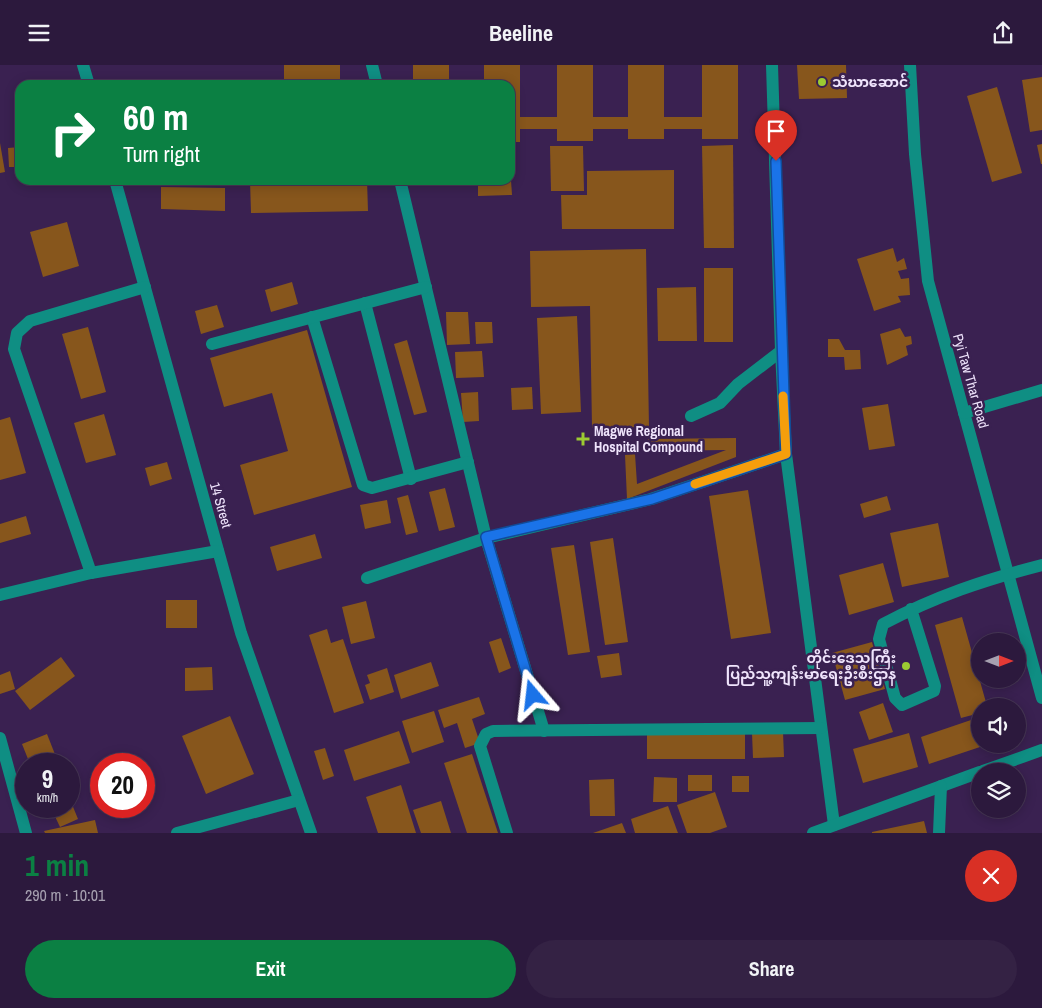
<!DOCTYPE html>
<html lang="en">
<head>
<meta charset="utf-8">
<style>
  body { margin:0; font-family:"Archivo Narrow","Noto Sans Myanmar",sans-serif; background:#342244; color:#f1f3f6; height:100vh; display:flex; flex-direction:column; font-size:19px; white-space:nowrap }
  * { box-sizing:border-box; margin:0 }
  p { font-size:16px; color:#a6a0b0 }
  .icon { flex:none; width:28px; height:28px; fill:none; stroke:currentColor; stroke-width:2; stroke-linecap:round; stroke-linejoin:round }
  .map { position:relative; height:768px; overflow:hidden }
  .details { display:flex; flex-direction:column; background:#2c193d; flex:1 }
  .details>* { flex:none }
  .guide { position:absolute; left:15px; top:15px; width:500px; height:105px; border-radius:15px; box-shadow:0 2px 12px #0003,0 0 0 1px #483857; background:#0b8043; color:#fff; overflow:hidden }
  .needle { width:32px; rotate:90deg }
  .buttons { position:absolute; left:971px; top:568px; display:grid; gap:10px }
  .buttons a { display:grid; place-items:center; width:55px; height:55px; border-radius:50%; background:#2c193d; box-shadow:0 2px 12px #0003,0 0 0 1px #483857; font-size:25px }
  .speed { position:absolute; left:15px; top:688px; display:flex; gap:10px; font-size:25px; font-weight:700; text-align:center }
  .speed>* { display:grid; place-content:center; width:65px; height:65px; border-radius:50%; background:#2c193d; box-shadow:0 2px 12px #0003,0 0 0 1px #483857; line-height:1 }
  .speed small { font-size:12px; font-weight:400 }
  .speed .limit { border:8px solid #d22; background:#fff; color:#111 }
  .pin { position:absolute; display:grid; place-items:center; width:42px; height:42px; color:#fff; margin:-51px -21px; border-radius:50% 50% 50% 0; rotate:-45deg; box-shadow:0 0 5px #0007 }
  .pin .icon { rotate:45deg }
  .me { position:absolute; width:55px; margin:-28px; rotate:343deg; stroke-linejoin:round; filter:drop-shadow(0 0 4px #0008) }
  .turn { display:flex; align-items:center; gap:18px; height:105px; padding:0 25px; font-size:22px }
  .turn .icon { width:65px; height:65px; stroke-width:2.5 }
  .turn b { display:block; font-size:35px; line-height:42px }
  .round { display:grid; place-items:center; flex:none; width:52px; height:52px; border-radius:26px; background:#342244 }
  .overview { display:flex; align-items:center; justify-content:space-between; height:85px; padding:0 25px }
  h1 { font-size:30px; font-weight:700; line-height:38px; color:#0b8043 }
  .action { display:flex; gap:10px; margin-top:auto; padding:10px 25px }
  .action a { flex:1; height:58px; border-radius:30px; background:#0b8043; color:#fff; font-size:20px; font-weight:700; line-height:58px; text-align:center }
  .action a+a { background:#342244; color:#f1f3f6 }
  header { display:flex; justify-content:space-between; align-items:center; height:65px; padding:0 25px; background:#2c193d; font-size:22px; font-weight:700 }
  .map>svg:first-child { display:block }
  .building { fill:#87561c }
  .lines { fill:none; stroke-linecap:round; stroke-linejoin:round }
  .minor { stroke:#0f8e83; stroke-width:12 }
  .route-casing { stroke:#114b97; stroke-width:12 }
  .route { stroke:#1a73e8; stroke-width:9 }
  .slow { stroke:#f59e0b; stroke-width:9 }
  .poi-dot { fill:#9ccb32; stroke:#3a2151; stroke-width:2 }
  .labels { text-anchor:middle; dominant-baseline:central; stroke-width:5; stroke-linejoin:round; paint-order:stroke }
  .poi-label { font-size:14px; font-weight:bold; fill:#efe4fc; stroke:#3a2151; text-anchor:start }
  .street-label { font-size:14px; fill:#efe4fc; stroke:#3a2151 }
</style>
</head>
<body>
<header><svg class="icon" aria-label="menu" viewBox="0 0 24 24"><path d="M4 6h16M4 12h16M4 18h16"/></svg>Beeline<svg class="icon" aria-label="share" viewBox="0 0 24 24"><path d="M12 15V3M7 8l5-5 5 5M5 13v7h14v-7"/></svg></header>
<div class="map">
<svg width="1042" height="768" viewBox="0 0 1042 768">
  <rect width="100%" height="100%" fill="#3a2151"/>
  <g class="building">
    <rect x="284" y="0" width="56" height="20"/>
    <rect x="413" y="0" width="36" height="20"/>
    <path d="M484,0h36v52h37v-52h36v52h35v-52h36v52h38v-52h36v74h-36v-10h-38v10h-36v-10h-35v12h-36v-12h-37v13h-10v-57h-26z"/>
    <path d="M797,0h49l1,33 -48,1z"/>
    <path d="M1042,12v53l-12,2 -8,-52z"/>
    <path d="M231,15v5h-27l-1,-2z"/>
    <path d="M997,22l25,86 -30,9 -25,-86z"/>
    <path d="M0,78l5,29 -5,1z"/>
    <path d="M1042,79v20h-1l-4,-19z"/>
    <path d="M733,80l1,103h-30l-2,-102z"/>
    <path d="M550,81h33l1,45h-33z"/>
    <path d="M20,82v20h-11l-1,-19z"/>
    <path d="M674,105v59h-112l-1,-34h26v-24z"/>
    <path d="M250,115h117l1,31 -117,2z"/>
    <path d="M478,115h33l1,15 -34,1z"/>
    <path d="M161,122l64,1v23l-64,-2z"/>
    <path d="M67,157l12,44 -36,11 -13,-45z"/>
    <path d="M893,183l4,14 7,-4 3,11 -9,2 3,8 8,-1 1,17 -12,1 3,6 -27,9 -17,-52z"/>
    <path d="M646,184l3,178 -57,1 -2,-122 -59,1 -1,-56z"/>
    <rect x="704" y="203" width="29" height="74"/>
    <path d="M292,217l6,22 -27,8 -6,-22z"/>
    <path d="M696,222l1,54h-39l-1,-53z"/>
    <path d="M217,240l7,22 -23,7 -6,-23z"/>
    <path d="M446,247h22l2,32 -23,1z"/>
    <path d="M577,251l4,96 -40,2 -4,-96z"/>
    <path d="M475,257h17l1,21 -17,1z"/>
    <path d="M88,262l18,65 -25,7 -19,-65z"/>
    <path d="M900,263l5,9 6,-1 1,8 -6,2 2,9 -21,10 -7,-31z"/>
    <path d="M307,265l45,157 -98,28 -14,-50 48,-14 -16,-58 -48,14 -14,-49z"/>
    <path d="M828,274h11l6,11h15l1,19 -16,1 -1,-13h-16z"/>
    <path d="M407,275l20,72 -13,3 -20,-71z"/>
    <path d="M482,286l2,26 -28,1 -1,-26z"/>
    <path d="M532,322l1,22 -21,1 -1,-22z"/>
    <path d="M478,327l1,29 -16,1 -2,-29z"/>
    <path d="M888,339l7,42 -26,4 -7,-42z"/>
    <path d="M104,349l12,41 -30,8 -12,-40z"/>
    <path d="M10,352l16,56 -26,7v-60z"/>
    <path d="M736,373v19l-109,42 -2,-44 10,-1 2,30 89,-34 -78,1v-12z"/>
    <path d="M167,397l5,17 -22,7 -5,-18z"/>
    <path d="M445,423l10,39 -16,4 -10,-39z"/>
    <path d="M748,425l23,143 -40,6 -22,-143z"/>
    <path d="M408,430l10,37 -12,3 -9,-37z"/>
    <path d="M887,431l4,14 -27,8 -4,-14z"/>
    <path d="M387,435l4,23 -26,6 -5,-24z"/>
    <path d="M26,451l5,18 -31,9v-19z"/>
    <path d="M938,458l11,54 -47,10 -12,-54z"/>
    <path d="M315,469l7,24 -45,13 -7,-24z"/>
    <path d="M613,473l15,104 -23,3 -15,-103z"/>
    <path d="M574,480l16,107 -22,3 -17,-107z"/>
    <path d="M883,498l11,39 -45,13 -10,-40z"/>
    <rect x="166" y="535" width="31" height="28"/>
    <path d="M366,536l9,37 -24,6 -9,-37z"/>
    <path d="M962,552l25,89h-7v7l-19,5 -26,-93z"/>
    <path d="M327,564l4,14 12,-4 21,64 -30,10 -25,-78z"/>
    <path d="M501,573l10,30 -12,5 -10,-31z"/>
    <path d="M872,577l13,47 -40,11 -13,-47z"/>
    <path d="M619,588l3,22 -21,3 -4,-22z"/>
    <path d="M61,592l14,19 -45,34 -15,-19z"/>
    <path d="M431,597l8,24 -38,13 -7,-24z"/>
    <path d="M212,602l1,23 -28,1v-23z"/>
    <path d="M387,603l7,24 -24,8 -5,-15 5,-2 -3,-8z"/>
    <path d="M10,606l5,18 -15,5v-19z"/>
    <path d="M479,632l6,17 -13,5 8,24 -15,5 -8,-25 -13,5 -6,-18z"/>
    <path d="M883,638l10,29 -24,8 -10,-28z"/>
    <path d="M434,646l10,31 -32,11 -10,-32z"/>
    <path d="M230,651l24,58 -48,20 -24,-58z"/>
    <path d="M971,655l9,27 -51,17 -8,-27z"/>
    <path d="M399,666l11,32 -56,18 -10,-31z"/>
    <path d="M783,667l1,25 -31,1 -1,-25z"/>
    <rect x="647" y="668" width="98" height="26"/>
    <path d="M909,668l9,34 -55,16 -10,-34z"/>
    <path d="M47,669l11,28 -6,2h-22l-8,-20z"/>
    <path d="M325,683l9,28 -11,4 -9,-29z"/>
    <path d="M472,689l26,79h-31l-23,-70z"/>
    <rect x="688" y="710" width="24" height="16"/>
    <rect x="732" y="711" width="17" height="16"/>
    <path d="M654,712l23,1v24h-24z"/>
    <path d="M614,714l1,37h-25l-1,-36z"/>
    <path d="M401,720l15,48h-38l-12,-36z"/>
    <path d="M715,727l12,35 -17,6h-23l-10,-28z"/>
    <path d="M69,732l9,22 -18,8 -9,-19 18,-2z"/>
    <path d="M441,736l10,32h-30l-8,-23z"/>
    <path d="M668,741l10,27h-43l-4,-14z"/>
    <path d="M95,755l3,13h-53l-1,-2z"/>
    <path d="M924,756l3,12h-55v-1z"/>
    <path d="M622,758l4,10h-33z"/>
  </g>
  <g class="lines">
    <g class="minor">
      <path d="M83,0l6,20"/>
      <path d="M372,0l5,20"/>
      <path d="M910,0l5,89 13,127 114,417"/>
      <path d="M115,115l126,453 70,200"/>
      <path d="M400,115l86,358 58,193"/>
      <path d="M365,238l46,176"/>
      <path d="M312,252l51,168 9,3 96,-26"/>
      <path d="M212,279l214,-57"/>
      <path d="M781,286l5,103 48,371"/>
      <path d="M964,348l78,-23"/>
      <path d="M691,351l29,-13 18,-19 43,-33 -9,-286"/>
      <path d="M91,508l-77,-224 3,-16 13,-12 115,-34"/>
      <path d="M367,513l119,-40 165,-39 135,-45"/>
      <path d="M0,530l91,-22 127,-22"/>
      <path d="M911,544l24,77 -1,5 -32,14 -7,-7 -16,-59 4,-15c53,-28 101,-44 159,-59"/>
      <path d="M0,673l26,95"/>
      <path d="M983,706l59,-21"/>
      <path d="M177,768l122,-33"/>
      <path d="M507,768l-27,-87 6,-12 7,-3 328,-3"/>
      <path d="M813,768l167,-61"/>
      <path d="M939,768l2,-47"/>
    </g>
  </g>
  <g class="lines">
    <g class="route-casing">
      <path id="route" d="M533,630l-47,-158 166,-38 134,-45 -10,-293"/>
    </g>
    <use href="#route" class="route"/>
    <path class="slow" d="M695,419l91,-30 -3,-58"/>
  </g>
  <g class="poi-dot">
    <circle cx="822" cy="17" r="5"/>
    <path d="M580.5 366.5h5v5h5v5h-5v5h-5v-5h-5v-5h5z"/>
    <circle cx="906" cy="601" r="5"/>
  </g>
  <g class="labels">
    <g class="poi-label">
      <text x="832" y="17">သံဃာဆောင်</text>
      <text x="594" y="366">Magwe Regional<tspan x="594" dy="16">Hospital Compound</tspan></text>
      <text x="896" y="593" text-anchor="end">တိုင်းဒေသကြီး<tspan x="896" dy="16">ပြည်သူ့ကျန်းမာရေးဦးစီးဌာန</tspan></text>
    </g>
    <g class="street-label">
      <text transform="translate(971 316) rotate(74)">Pyi Taw Thar Road</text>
      <text transform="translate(221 440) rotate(74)">14 Street</text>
    </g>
  </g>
</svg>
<div class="buttons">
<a><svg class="needle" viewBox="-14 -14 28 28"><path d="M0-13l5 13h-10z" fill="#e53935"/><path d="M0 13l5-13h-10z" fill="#a6a0b0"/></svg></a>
<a><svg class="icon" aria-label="sound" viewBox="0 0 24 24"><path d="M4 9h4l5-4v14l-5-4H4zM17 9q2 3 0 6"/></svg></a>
<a><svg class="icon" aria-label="layers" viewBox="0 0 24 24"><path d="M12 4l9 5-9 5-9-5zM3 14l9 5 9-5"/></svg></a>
</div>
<div class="speed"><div>9<small>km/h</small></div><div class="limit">20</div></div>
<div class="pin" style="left:776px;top:96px;background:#d93025"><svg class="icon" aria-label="arrive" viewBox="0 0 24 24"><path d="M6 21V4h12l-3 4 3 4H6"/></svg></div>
<svg class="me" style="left:533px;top:630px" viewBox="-20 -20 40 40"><path d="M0-17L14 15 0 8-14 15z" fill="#1a73e8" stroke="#fff" stroke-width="4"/></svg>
<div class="guide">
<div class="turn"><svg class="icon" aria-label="right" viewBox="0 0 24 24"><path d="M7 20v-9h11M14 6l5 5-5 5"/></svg><div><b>60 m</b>Turn right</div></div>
</div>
</div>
<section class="details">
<div class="overview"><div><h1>1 min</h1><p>290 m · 10:01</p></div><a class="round" style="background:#d93025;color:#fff"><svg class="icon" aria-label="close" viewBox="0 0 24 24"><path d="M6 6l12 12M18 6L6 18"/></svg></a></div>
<div class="action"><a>Exit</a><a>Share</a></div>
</section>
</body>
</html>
